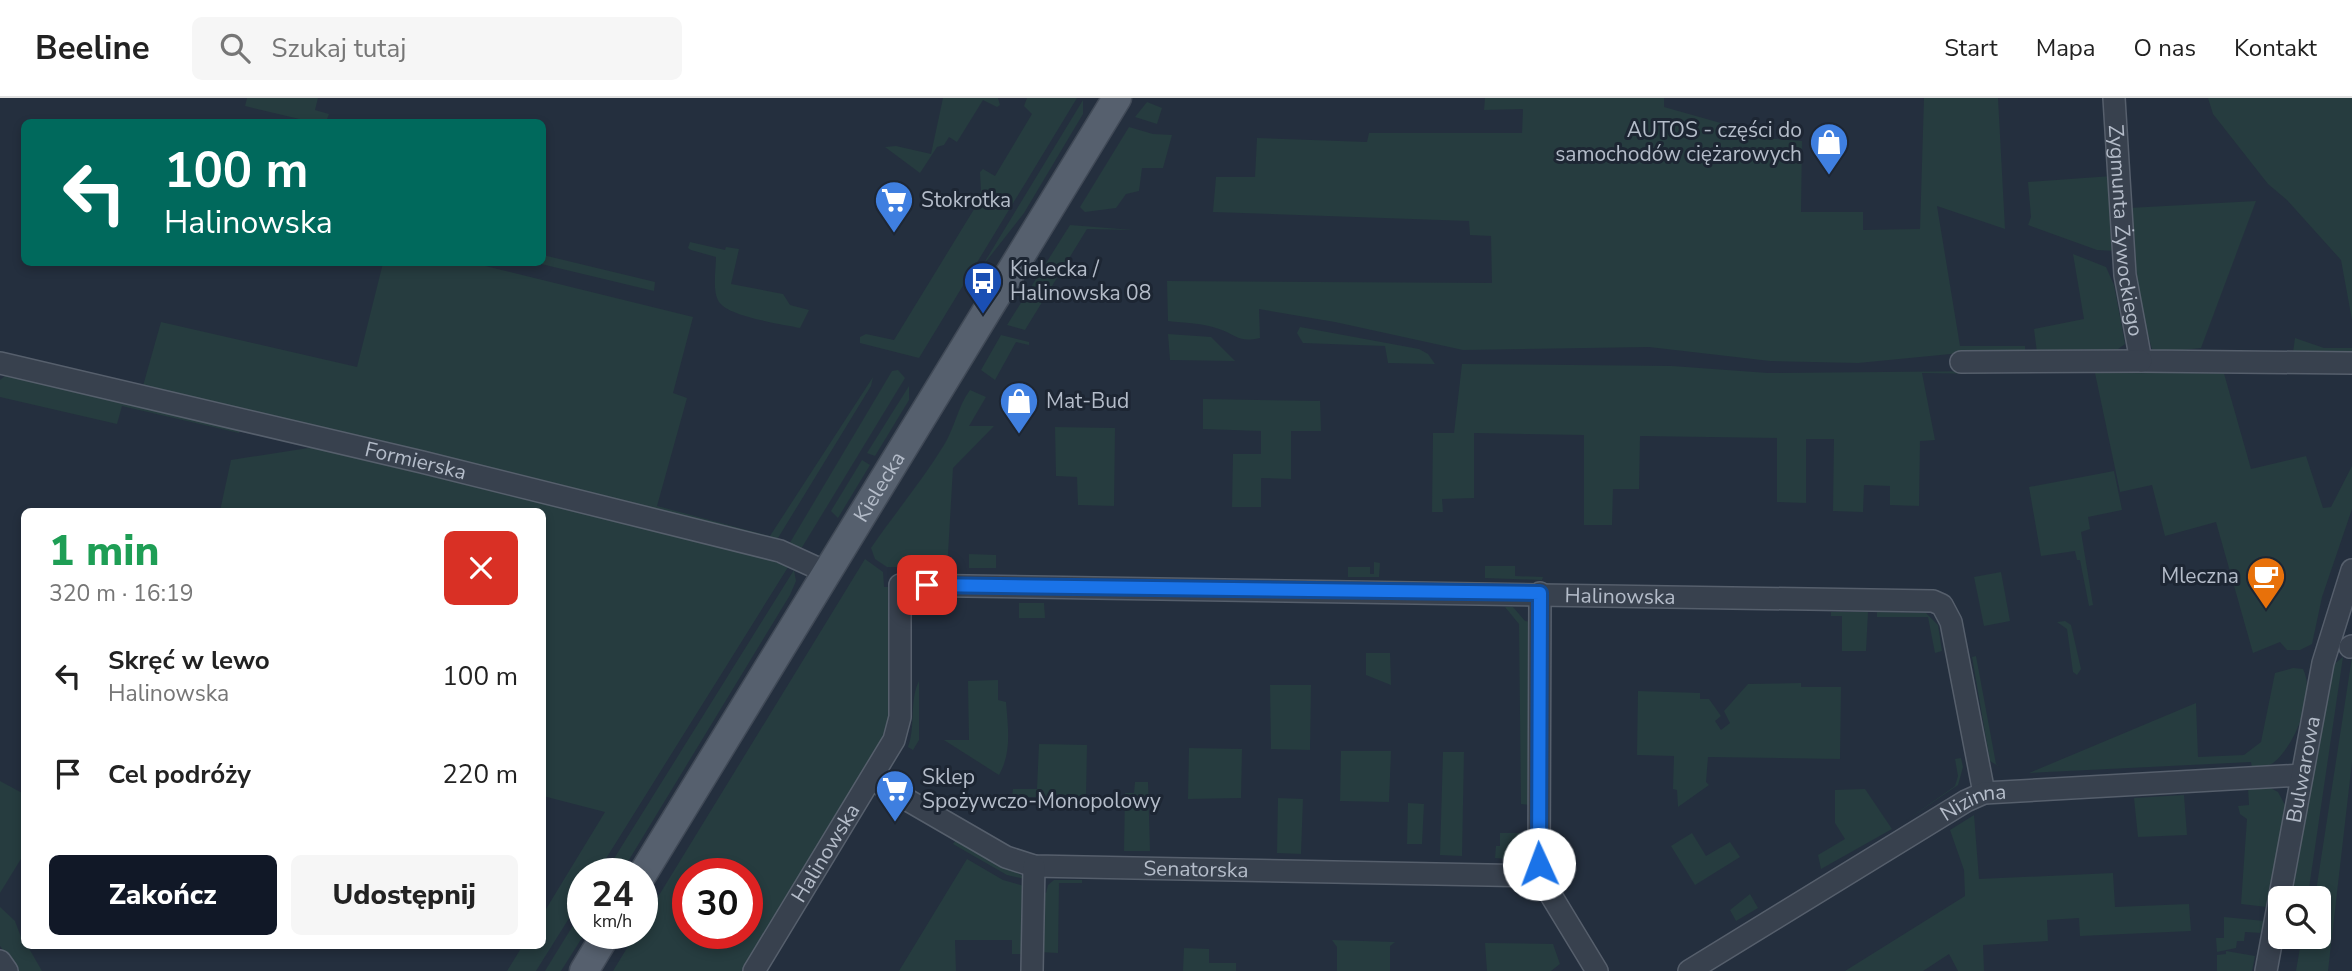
<!DOCTYPE html>
<html lang="pl">
<head>
<meta charset="utf-8">
<style>
  body { margin:0; font-family:"Nunito Sans",sans-serif; background:#f6f6f6; color:#222; height:100vh; display:flex; flex-direction:column; font-size:26px; white-space:nowrap }
  * { box-sizing:border-box; margin:0 }
  p { font-size:23px; color:#767676 }
  .icon { flex:none; width:38px; height:38px; fill:none; stroke:currentColor; stroke-width:2; stroke-linecap:round; stroke-linejoin:round }
  .map { position:relative; flex:1; overflow:hidden }
  .sheet { position:absolute; left:21px; top:410px; width:525px; height:441px; display:flex; flex-direction:column; background:#fff; border-radius:10px; box-shadow:0 4px 10px #0003 }
  .sheet>* { flex:none }
  .top-card { position:absolute; left:21px; top:21px; width:525px; height:147px; border-radius:10px; box-shadow:0 4px 10px #0003; background:#00695c; color:#fff; overflow:hidden }
  .controls { position:absolute; left:2268px; top:788px; display:grid; gap:14px }
  .controls a { display:grid; place-items:center; width:63px; height:63px; border-radius:10px; background:#fff; box-shadow:0 4px 10px #0003; font-size:35px }
  .speed { position:absolute; left:567px; top:760px; display:flex; gap:14px; font-size:35px; font-weight:700; text-align:center }
  .speed>* { display:grid; place-content:center; width:91px; height:91px; border-radius:50%; background:#fff; box-shadow:0 4px 10px #0003; line-height:1 }
  .speed small { font-size:18px; font-weight:400 }
  .speed .limit { border:10px solid #d22; background:#fff; color:#111 }
  .pin { position:absolute; display:grid; place-items:center; width:60px; height:60px; color:#fff; margin:-30px; border-radius:14px; box-shadow:0 4px 10px #0006 }
  .me { position:absolute; width:77px; margin:-38px; rotate:358deg; stroke-linejoin:round; filter:drop-shadow(0 0 5px #0008) }
  .turn { display:flex; align-items:center; gap:24px; height:147px; padding:0 28px; font-size:32px }
  .turn .icon { width:91px; height:91px; stroke-width:2.5 }
  .turn b { display:block; font-size:49px; line-height:60px }
  .round { display:grid; place-items:center; flex:none; width:74px; height:74px; border-radius:10px; background:#f6f6f6 }
  .headline { display:flex; align-items:center; justify-content:space-between; height:119px; padding:0 28px }
  h1 { font-size:42px; font-weight:800; line-height:52px; color:#1e9e55 }
  .button { display:flex; gap:14px; margin-top:auto; padding:14px 28px }
  .button a { flex:1; height:80px; border-radius:10px; background:#111827; color:#fff; font-size:28px; font-weight:800; line-height:80px; text-align:center }
  .button a+a { background:#f6f6f6; color:#222 }
  ul { padding:0; list-style:none }
  li { display:flex; align-items:center; gap:21px; height:98px; padding:0 28px }
  li div { flex:1 }
  li b { display:block; font-size:26px }
  li em { font-style:normal }
  header { display:flex; align-items:center; gap:42px; box-sizing:border-box; height:98px; padding:0 35px; background:#fff; border-bottom:2px solid #e0e0e0 }
  header strong { font-size:33px }
  nav { display:flex; gap:38px; margin-inline-start:auto; font-size:24px }
  .search { width:490px; height:63px; background:#f6f6f6; display:flex; align-items:center; gap:18px; box-sizing:border-box; padding:0 24px; border-radius:10px; color:#767676; font-size:26px }
  .map>svg:first-child { display:block }
  .green { fill:#263c3f; fill-rule:evenodd }
  .lines { fill:none; stroke-linecap:round; stroke-linejoin:round }
  .minor-casing { stroke:#565f6c; stroke-width:24 }
  .major-casing { stroke:#414a57; stroke-width:31 }
  .minor { stroke:#38414e; stroke-width:21 }
  .major { stroke:#56606e; stroke-width:28 }
  .route-casing { stroke:#114b97; stroke-width:18 }
  .route { stroke:#1a73e8; stroke-width:12 }
  .labels { text-anchor:middle; dominant-baseline:central; stroke-width:6; stroke-linejoin:round; paint-order:stroke }
  .poi-label { font-size:21px; fill:#b4bcc9; stroke:#1d2633; text-anchor:start }
  .street-label { font-size:21px; fill:#b4bcc9; stroke:#1d2633 }
</style>
</head>
<body>
<header>
<strong>Beeline</strong>
<div class="search"><svg class="icon" aria-label="search" viewBox="0 0 24 24"><circle cx="10" cy="10" r="6"/><path d="M15 15l6 6"/></svg>Szukaj tutaj</div>
<nav><a>Start</a><a>Mapa</a><a>O nas</a><a>Kontakt</a></nav>
</header>
<div class="map">
<svg width="2352" height="873" viewBox="0 0 2352 873">
  <rect width="100%" height="100%" fill="#242f3e"/>
  <g class="green">
    <path d="M247,0h71l-3,12 14,4 -3,8h-14l-67,-16z"/>
    <path d="M943,0h55l2,7 -3,2 -14,-7 -26,42 -8,-5 -5,8 -7,2 -17,26 -35,-26 11,-1 35,8z"/>
    <path d="M1027,0h50l-158,260 -59,-15v-6l6,-3 28,6 82,-134 5,-16 -1,-18 3,-3 12,7 37,-62 -8,-8z"/>
    <path d="M1485,0h179v9l71,20v9l67,5 -1,71h62v18l57,-1 4,-131h74l7,131 -68,-23 23,140h65v7h-64l-103,10 -88,-2 -121,-14 -186,3 -128,-28 -76,-13 1,29c-22,5 -23,-3 -41,-9 -16,-6 -35,-6 -51,-8l-1,-40 325,2 -1,-47 -21,-1 -1,-14 -256,-9 3,-35h39l2,-39 110,4 2,-9h153l1,-24 -39,1z"/>
    <path d="M2208,0h144v222l-11,-60 -54,-60 -19,-16 -55,-70z"/>
    <path d="M1083,2v14l-59,99 -43,55z"/>
    <path d="M1147,4l15,6 -5,16 -22,-7z"/>
    <path d="M1129,29l24,7 19,1 -9,33h-21l-3,23 -13,3 -10,14 -31,4 -5,-5z"/>
    <path d="M2112,78l3,75 -18,-1 -69,-25 3,-8 -3,-35z"/>
    <path d="M2256,103l-55,147 -35,4 -14,-3 -18,-65 -5,-76z"/>
    <path d="M1070,127l63,5 -46,-1 -62,101 -18,-5z"/>
    <path d="M690,144l35,8 1,-3 13,2 -8,35 52,10 7,11 19,5 -9,18c-18,-4 -71,-11 -81,-26 -7,-11 -3,-32 -3,-45l-25,-7 -3,-2z"/>
    <path d="M2073,156l33,13 8,18 11,59 -11,8 -77,1 -3,-24 50,-10z"/>
    <path d="M543,157l112,27 -1,9 -117,-28 5,-1z"/>
    <path d="M383,165h90l220,54 -20,76 14,5 -30,108 113,30 103,-159 -2,9 -93,152 -5,2 -317,-80 -313,-74 18,-64 196,45z"/>
    <path d="M1300,229l119,22 9,5 7,10 -47,-1 -3,-17 -82,-3 -6,-10z"/>
    <path d="M1168,236l43,3 24,24 -65,-1z"/>
    <path d="M1001,237l28,7v3l-13,-3 -21,38 -14,-10z"/>
    <path d="M2295,240l29,10h28v6l-59,-1z"/>
    <path d="M1462,266l210,2 96,7 218,-2v3l-64,-1 13,67 -15,1 -1,65 -29,-1v-19l-26,-1 -1,27 -30,-1 1,-72h-28v64l-29,-1v-64l-137,-2 -1,53h-26l-1,36h-28v-90l-110,-2v65l-32,1 1,13h-11l1,-79h21z"/>
    <path d="M2077,271l146,1 28,99 55,-13 17,52 8,-1 21,-41v43l-30,88 -10,47 -12,6h-13l-7,-8 -27,11 -37,-131 -51,14 -13,-51 -32,7 -25,-119h-18z"/>
    <path d="M898,272l7,8 -104,171 -13,-3 104,-175z"/>
    <path d="M5,278h12l224,51 -2,6 -117,-27 -5,18 -117,-27v-17z"/>
    <path d="M909,288v14l-34,56 -8,-3z"/>
    <path d="M970,292l16,7 -17,29h25l-41,42 -6,103h-21l-2,-4h-37l-12,-8 -4,-11c24,-35 51,-67 73,-103 11,-18 14,-39 26,-55z"/>
    <path d="M1203,301l117,2 1,30h-30v48l-30,-1v29h-29l1,-53h28v-23l-58,-2z"/>
    <path d="M1055,329l60,1 -1,78 -36,-1 -1,-28 -21,-1z"/>
    <path d="M321,348l469,118 -193,309h-14v23l-47,75h-29l16,-26h19l1,-31 62,-102 -62,-16 -1,-285h-322l11,-51z"/>
    <path d="M862,362l8,5 -32,53 -7,-7z"/>
    <path d="M2114,373l8,39 -34,7 2,12 -9,3 12,73 -4,1 -9,-46h-3l-2,-9 -34,5 -12,-69z"/>
    <path d="M969,456l27,1v13h-27z"/>
    <path d="M865,461l18,13 1,15h4l3,15 -1,125 -146,244h-131l23,-38h6v-10zM688,775h59v60h-59z"/>
    <path d="M1374,464l6,1 -1,14h-31v-10h22v7h4z"/>
    <path d="M1485,468h30v10l28,1 -1,3 -57,-2z"/>
    <path d="M794,472l2,11 -6,14 -169,278h-16z"/>
    <path d="M2001,474l9,49 -26,5 -10,-49z"/>
    <path d="M1019,505h25l1,15h-26z"/>
    <path d="M1505,509h8l12,14 6,1 -1,183 -9,-1 -2,-180z"/>
    <path d="M1831,514h37l-2,39h-24v-35h-11z"/>
    <path d="M1877,514l49,1 12,12 4,26 -7,2 -7,-36h-51z"/>
    <path d="M2065,523l6,4 10,44 -4,6 -4,-3 -6,-43 -10,-7z"/>
    <path d="M1366,555h24l1,32 -25,-10z"/>
    <path d="M1976,558l20,108 4,3 -10,-6 -18,-104z"/>
    <path d="M2343,559l-35,238 -1,3h-18l44,-233z"/>
    <path d="M2352,559v105l-24,209h-32l6,-35h17v-38h-4z"/>
    <path d="M2293,570l10,1c13,25 -8,77 -30,94 -6,4 -14,4 -21,5l-1,-6 -222,11 167,-70 2,54 46,-2 17,-13 14,-69z"/>
    <path d="M998,582v20l8,2c2,26 6,50 -7,73l-55,-35h25l-1,-59z"/>
    <path d="M919,583v59l-6,10 -5,-3c8,-21 1,-46 11,-66z"/>
    <path d="M1801,585v4h40l-1,72 -132,-2 -2,25 3,3 -31,22 -1,-17 -4,-1 1,-33 -37,-1 1,-64 62,2v6h9l12,17 -6,5 6,9 9,-7 -6,-12 24,-27z"/>
    <path d="M1270,587h41l-1,65 -39,-1z"/>
    <path d="M1039,646l48,1 -1,52h-74l1,-8h24z"/>
    <path d="M1189,650l53,1 -1,49 -53,1z"/>
    <path d="M1341,653h50l-2,51 -49,-1z"/>
    <path d="M1443,654h21l-2,104 -22,-1z"/>
    <path d="M1961,660l2,9 -5,18 -54,37 51,-36 3,-10 -3,-17z"/>
    <path d="M0,683l24,13v60l-24,39z"/>
    <path d="M1135,684h13l2,69h-26l1,-58h9z"/>
    <path d="M2267,688l11,6 7,13 -18,102 -26,-3 6,-85 -7,-5 -2,-8 11,-1 -1,-17z"/>
    <path d="M1865,691l27,40 -71,40 -3,-14 27,-16 -10,-16v-33z"/>
    <path d="M2184,697l3,40 -49,2 -4,-39z"/>
    <path d="M1278,700l25,1 -2,55 -24,-1z"/>
    <path d="M1408,705l16,1 -2,40h-15z"/>
    <path d="M1974,717l5,64 134,-6 2,34 74,-3 2,27 -111,5 -1,-18 -32,2 1,21 -65,4 1,26h-26l-9,-17 -26,17h-78l120,-75 -1,-26 -14,-40z"/>
    <path d="M1500,735h21v13l-14,13 -12,-1 1,-12h4z"/>
    <path d="M1692,735l14,23 24,-14 10,15 -45,28 -24,-39z"/>
    <path d="M957,740l64,37 4,4 -18,-4 -54,-31z"/>
    <path d="M967,761l36,21 25,7 -7,67h-9v-14h-57l1,31h-57z"/>
    <path d="M1054,782h28v3h-23l-1,70 -18,-1 1,-59h5l2,-8z"/>
    <path d="M1750,796l8,14 -22,13 -6,-11z"/>
    <path d="M0,809l15,14 9,24h3l15,26h-23l-19,-25z"/>
    <path d="M583,811l2,24 -24,38h-16z"/>
    <path d="M2224,819l40,4 -2,12 -17,-1 -1,9h-7l-1,7 -19,4 -1,-14h8z"/>
    <path d="M1332,842l63,2 -5,4v25h-53v-24z"/>
    <path d="M1485,845l68,1 7,20 -9,7h-64z"/>
    <path d="M1184,850l25,1v14h27v8h-53z"/>
    <path d="M2226,853l29,5 -3,15h-35v-16l9,-1z"/>
  </g>
  <g class="lines">
    <g class="minor-casing">
      <g id="minor">
        <path id="s1" d="M2114,0l11,177 16,86 211,2"/>
        <path d="M1961,264l180,-1"/>
        <path id="s2" d="M0,265l422,99 358,89 46,21"/>
        <path d="M1540,495l-1,271 7,23 51,84"/>
        <path d="M2350,549l2,-1"/>
        <path id="s3" d="M873,682l133,77 28,9 508,10"/>
        <path d="M0,863l7,10"/>
        <path id="s4" d="M754,873l140,-231 6,-23v-132l1033,16 9,4 9,17 33,171"/>
        <path d="M1032,873l2,-105"/>
        <path id="s5" d="M1689,873l277,-170 18,-8 318,-18"/>
        <path id="s6" d="M2266,873l57,-308 29,-93"/>
      </g>
    </g>
    <g class="major-casing">
      <g id="major">
        <path id="s7" d="M642,777l475,-777"/>
        <path d="M584,873l23,-38"/>
      </g>
    </g>
    <use href="#minor" class="minor"/>
    <use href="#major" class="major"/>
  </g>
  <g class="lines">
    <g class="route-casing">
      <path id="route" d="M927,487l613,8 -1,271"/>
    </g>
    <use href="#route" class="route"/>
  </g>
  <defs>
    <g id="shop-pin" transform="scale(2.0125)"><path d="M0 17L-7.5 6A9.5 9.5 0 1 1 7.5 6Z" fill="#3f7fe0" stroke="#1d2633"/><path d="M-5-2.5h2.3a2.7 3.5 0 0 1 5.4 0H5L5.5 6h-11ZM-1.5-2.5h3a1.5 2.3 0 0 0-3 0Z" fill="#fff"/></g>
    <g id="supermarket-pin" transform="scale(2.0125)"><path d="M0 17L-7.5 6A9.5 9.5 0 1 1 7.5 6Z" fill="#3f7fe0" stroke="#1d2633"/><path d="M-6-5.5h2.5l.6 2H6L4.5 2H-2.5L-4.4-4H-6ZM-1.5 3.2a1.3 1.3 0 1 0 .1 0ZM3 3.2a1.3 1.3 0 1 0 .1 0Z" fill="#fff"/></g>
    <g id="bus-pin" transform="scale(2.0125)"><path d="M0 17L-7.5 6A9.5 9.5 0 1 1 7.5 6Z" fill="#1a4fb4" stroke="#1d2633"/><path d="M-5-6H5V4H4V6H2V4H-2V6H-4V4H-5ZM-3.5-4V0h7V-4ZM-3.5 1.2v1.5H-2V1.2ZM2 1.2v1.5H3.5V1.2Z" fill="#fff"/></g>
    <g id="cafe-pin" transform="scale(2.0125)"><path d="M0 17L-7.5 6A9.5 9.5 0 1 1 7.5 6Z" fill="#e8710a" stroke="#1d2633"/><path d="M-5.5-4.5H6V0H3Q3 3.5 0 3.5H-2.5Q-5.5 3.5-5.5 0ZM3-3.2v2h1.7v-2ZM-6 4.5H4V6H-6Z" fill="#fff"/></g>
  </defs>
  <g fill-rule="evenodd">
    <use href="#shop-pin" x="1829" y="44"/>
    <use href="#supermarket-pin" x="894" y="102"/>
    <use href="#bus-pin" x="983" y="183"/>
    <use href="#shop-pin" x="1019" y="303"/>
    <use href="#cafe-pin" x="2266" y="478"/>
    <use href="#supermarket-pin" x="895" y="691"/>
  </g>
  <g class="labels">
    <g class="poi-label">
      <text x="1802" y="32" text-anchor="end">AUTOS - części do<tspan x="1802" dy="24">samochodów ciężarowych</tspan></text>
      <text x="921" y="102">Stokrotka</text>
      <text x="1010" y="171">Kielecka /<tspan x="1010" dy="24">Halinowska 08</tspan></text>
      <text x="1046" y="303">Mat-Bud</text>
      <text x="2239" y="478" text-anchor="end">Mleczna</text>
      <text x="922" y="679">Sklep<tspan x="922" dy="24">Spożywczo-Monopolowy</tspan></text>
    </g>
    <g class="street-label">
      <text stroke="none"><textPath href="#s1" startOffset="133">Zygmunta Żywockiego</textPath></text>
      <text stroke="none"><textPath href="#s2" startOffset="427">Formierska</textPath></text>
      <text stroke="none"><textPath href="#s7" startOffset="455">Kielecka</textPath></text>
      <text stroke="none"><textPath href="#s4" startOffset="1146">Halinowska</textPath></text>
      <text stroke="none"><textPath href="#s6" startOffset="205">Bulwarowa</textPath></text>
      <text stroke="none"><textPath href="#s5" startOffset="332">Nizinna</textPath></text>
      <text stroke="none"><textPath href="#s4" startOffset="138">Halinowska</textPath></text>
      <text stroke="none"><textPath href="#s3" startOffset="345">Senatorska</textPath></text>
    </g>
  </g>
</svg>
<div class="controls">
<a><svg class="icon" aria-label="search" viewBox="0 0 24 24"><circle cx="10" cy="10" r="6"/><path d="M15 15l6 6"/></svg></a>
</div>
<div class="speed"><div>24<small>km/h</small></div><div class="limit">30</div></div>
<div class="pin" style="left:927px;top:487px;background:#d93025"><svg class="icon" aria-label="arrive" viewBox="0 0 24 24"><path d="M6 21V4h12l-3 4 3 4H6"/></svg></div>
<svg class="me" style="left:1539px;top:766px" viewBox="-20 -20 40 40"><circle r="19" fill="#fff"/><path d="M0-13L10 11 0 6-10 11z" fill="#1a73e8"/></svg>
<div class="top-card">
<div class="turn"><svg class="icon" aria-label="left" viewBox="0 0 24 24"><path d="M17 20v-9H6M10 6l-5 5 5 5"/></svg><div><b>100 m</b>Halinowska</div></div>
</div>
<section class="sheet">
<div class="headline"><div><h1>1 min</h1><p>320 m · 16:19</p></div><a class="round" style="background:#d93025;color:#fff"><svg class="icon" aria-label="close" viewBox="0 0 24 24"><path d="M6 6l12 12M18 6L6 18"/></svg></a></div>
<ul>
<li><svg class="icon" aria-label="left" viewBox="0 0 24 24"><path d="M17 20v-9H6M10 6l-5 5 5 5"/></svg><div><b>Skręć w lewo</b><p>Halinowska</p></div><em>100 m</em></li>
<li><svg class="icon" aria-label="arrive" viewBox="0 0 24 24"><path d="M6 21V4h12l-3 4 3 4H6"/></svg><div><b>Cel podróży</b></div><em>220 m</em></li>
</ul>
<div class="button"><a>Zakończ</a><a>Udostępnij</a></div>
</section>
</div>
</body>
</html>
